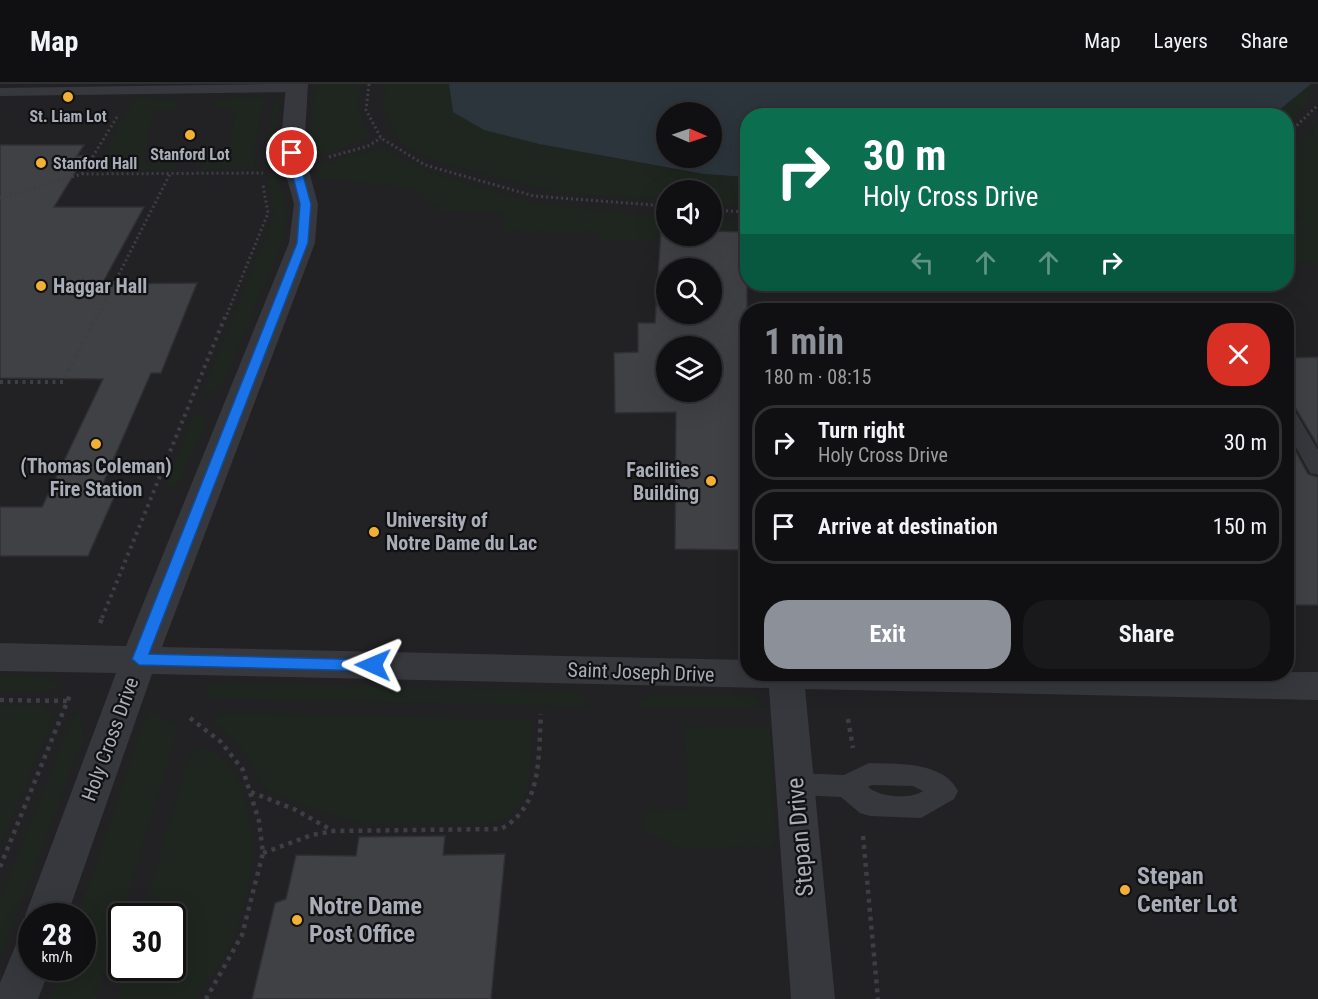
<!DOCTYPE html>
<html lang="en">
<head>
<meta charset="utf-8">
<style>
  body { margin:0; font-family:"Roboto Condensed",sans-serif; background:#19191b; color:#f1f3f6; height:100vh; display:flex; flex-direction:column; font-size:22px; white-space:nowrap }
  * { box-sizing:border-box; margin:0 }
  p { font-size:20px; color:#9c9d9f }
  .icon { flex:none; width:33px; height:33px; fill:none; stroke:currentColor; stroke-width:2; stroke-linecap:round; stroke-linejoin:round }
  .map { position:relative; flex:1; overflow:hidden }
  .panel { position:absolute; left:740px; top:219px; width:554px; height:378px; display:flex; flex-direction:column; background:#101012; border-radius:24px; box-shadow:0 6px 24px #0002,0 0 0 2px #303032 }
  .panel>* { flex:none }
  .guide { position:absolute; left:740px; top:24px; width:554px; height:183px; border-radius:24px; box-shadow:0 6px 24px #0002,0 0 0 2px #303032; background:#0b6e4f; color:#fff; overflow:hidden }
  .needle { width:39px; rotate:92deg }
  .buttons { position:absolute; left:656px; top:18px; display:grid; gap:12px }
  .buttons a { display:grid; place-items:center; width:66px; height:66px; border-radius:50%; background:#101012; box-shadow:0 6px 24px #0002,0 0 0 2px #303032; font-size:30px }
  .speed { position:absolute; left:18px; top:819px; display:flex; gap:12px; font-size:30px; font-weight:700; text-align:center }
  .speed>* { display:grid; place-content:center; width:78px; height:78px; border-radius:50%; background:#101012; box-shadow:0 6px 24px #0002,0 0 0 2px #303032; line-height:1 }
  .speed small { font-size:15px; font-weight:400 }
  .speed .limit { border:3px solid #111; border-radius:9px; background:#fff; color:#111 }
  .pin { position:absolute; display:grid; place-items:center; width:51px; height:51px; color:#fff; margin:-26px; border:3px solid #fff; border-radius:50%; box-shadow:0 2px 6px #0007 }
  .me { position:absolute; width:66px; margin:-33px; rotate:271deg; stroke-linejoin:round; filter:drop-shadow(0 0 4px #0008) }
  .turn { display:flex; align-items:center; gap:21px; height:126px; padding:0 24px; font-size:27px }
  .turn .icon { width:78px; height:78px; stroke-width:2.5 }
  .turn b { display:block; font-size:42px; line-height:51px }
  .lanes { display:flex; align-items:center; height:57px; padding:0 24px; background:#0003; justify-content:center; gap:30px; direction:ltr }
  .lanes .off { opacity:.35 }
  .round { display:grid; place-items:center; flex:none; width:63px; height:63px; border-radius:24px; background:#19191b }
  .summary { display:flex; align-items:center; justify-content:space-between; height:102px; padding:0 24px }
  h1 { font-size:36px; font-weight:700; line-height:45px; color:#8c9099 }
  .primary-button { display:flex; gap:12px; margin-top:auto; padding:12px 24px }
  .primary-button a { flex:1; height:69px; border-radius:24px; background:#8c9099; color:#fff; font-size:24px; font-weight:700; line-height:69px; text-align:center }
  .primary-button a+a { background:#19191b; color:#f1f3f6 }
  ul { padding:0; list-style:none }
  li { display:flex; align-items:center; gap:18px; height:75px; margin:0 12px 9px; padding:0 12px; border:3px solid #303032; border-radius:24px }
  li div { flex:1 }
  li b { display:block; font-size:22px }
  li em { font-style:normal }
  header { display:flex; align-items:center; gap:36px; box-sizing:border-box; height:84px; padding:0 30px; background:#101012; border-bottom:2px solid #303032 }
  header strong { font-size:28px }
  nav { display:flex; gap:33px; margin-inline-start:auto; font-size:21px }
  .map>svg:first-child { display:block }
  .built { fill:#222225; fill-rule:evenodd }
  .green { fill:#1e261f }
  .water { fill:#2c353c; fill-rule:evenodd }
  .building { fill:#404145; stroke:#303034; stroke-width:1.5; fill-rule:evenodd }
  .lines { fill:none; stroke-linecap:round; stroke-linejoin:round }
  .path-far2 { stroke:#3d3f44; stroke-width:3; stroke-dasharray:2 3; stroke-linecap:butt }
  .path-far1 { stroke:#3d3f44; stroke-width:4; stroke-dasharray:3 4.5; stroke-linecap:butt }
  .path { stroke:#3d3f44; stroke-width:4.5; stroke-dasharray:4 5; stroke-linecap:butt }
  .lane { fill:#37383d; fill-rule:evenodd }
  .street { fill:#37383d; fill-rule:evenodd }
  .route { fill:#1a73e8; stroke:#114b97; stroke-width:1.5 }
  .poi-dot { fill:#f2b134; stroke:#111113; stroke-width:2 }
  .labels { text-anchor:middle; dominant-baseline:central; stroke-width:4.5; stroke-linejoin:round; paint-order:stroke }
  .far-poi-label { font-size:16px; font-weight:bold; fill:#a8adb8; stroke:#111113 }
  .poi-label { font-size:20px; font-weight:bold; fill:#a8adb8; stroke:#111113; text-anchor:start }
  .street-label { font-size:20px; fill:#a8adb8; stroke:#111113 }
  .near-street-label { font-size:24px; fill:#a8adb8; stroke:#111113 }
  .near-poi-label { font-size:24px; font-weight:bold; fill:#a8adb8; stroke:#111113; text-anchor:start }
</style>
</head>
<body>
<header>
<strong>Map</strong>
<nav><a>Map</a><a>Layers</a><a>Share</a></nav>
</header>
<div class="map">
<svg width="1318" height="915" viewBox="0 0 1318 915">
  <rect width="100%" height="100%" fill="#161618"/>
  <path class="built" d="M0,0h1318v915h-1318zM666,28h45v46h-45zM747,32h539v168h-539zM666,106h45v46h-45zM666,184h45v46h-45zM747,226h539v364h-539zM666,262h45v46h-45zM32,832h50v52h-50zM122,832h50v52h-50z"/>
  <g class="green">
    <path d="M315,0h47c-9,21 0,35 9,54l-57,19 -4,-19z"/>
    <path d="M385,0h64l4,28 156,46 95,16 43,3v29l-36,-2v-14h-45v11l-110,-9 -115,-29 -34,-15 -11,-11 -13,-30z"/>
    <path d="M1311,0h5l-18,31 -12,11v-10h-13z"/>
    <path d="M136,13l34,2 10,6 -4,5 -22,1 -12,53 29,-2 7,3 -2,5h-82z"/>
    <path d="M231,13l34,1 -10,47 -1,22 -54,3 7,-9 21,-2 7,-50 -22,-2 4,-5z"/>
    <path d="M275,15l6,4 -6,24 1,42 -10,-1v-25z"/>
    <path d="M1318,39v141l-32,-4v-35l18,-6 -18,-12v-55l26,-21z"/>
    <path d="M381,64l47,24 105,31 133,15v12h-5l-1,10h-61l-1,-8 -95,-1 1,-18 -62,-2 -28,-22 -95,-11 -2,-12z"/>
    <path d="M276,91l12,39 -4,25 -61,145 -7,6 -14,4 72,-178 -6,-37z"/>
    <path d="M711,136l36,1v11l-36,-1z"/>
    <path d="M194,330l12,4v4l-27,61 -16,9z"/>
    <path d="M0,592l44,1 18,8c-17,12 -41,7 -62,7z"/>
    <path d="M211,599l354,8c13,1 20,4 25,16l-383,-9z"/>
    <path d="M654,610l92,2 9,1 10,12 -131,-1 3,-6z"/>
    <path d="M0,621l41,1 11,8v8l-52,125z"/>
    <path d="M151,627l28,15 -83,273h-45l10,-31h21v-52h-3l61,-183z"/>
    <path d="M81,629l2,26 -83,220v-60l71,-177 4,-7z"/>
    <path d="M227,629l306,7 -5,69 -8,16 -16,15 -22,4h-118l-24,-6 -66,-24 -15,-13 -14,-29 -30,-29 3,-7z"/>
    <path d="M685,642l85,1 6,115 -7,5 -90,1 -31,-15 -6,-12 4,-10 42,-2z"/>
    <path d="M202,664c23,6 33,23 41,45 25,70 -2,149 -47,206h-78l9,-31h45v-52h-30l46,-158 5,-7z"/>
  </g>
  <path class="water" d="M449,0h862l-38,31 -526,1v61l-43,-3 -165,-30 -55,-14 -31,-18zM666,28h45v46h-45z"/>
  <g class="building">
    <path d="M0,61h84l-7,11 9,-1 -32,52h90l-42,77 95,-1 -36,90h-10l-53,122h17l-27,61h-88v-49h42l61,-128 -103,-1z"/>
    <path d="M661,146h5v6h45v-5l36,1v318l-72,-1 1,-137 -61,1 -1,-60 24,-1v-29h17zM666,184h45v46h-45zM666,262h45v46h-45z"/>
    <path d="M1318,273v89l-23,-39 -9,-3v-46z"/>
    <path d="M1286,349l22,41 10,3v128h-32z"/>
    <path d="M445,752l-2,19 62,-1 -14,145h-239l23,-96 11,-4 10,-44 60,1 3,-19z"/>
  </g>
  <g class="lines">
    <g class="path-far2">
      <path d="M369,0l-3,26 15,28 44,27 109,31 132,10"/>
      <path d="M1286,52l32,-31"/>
      <path d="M329,73l39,-11 13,-8"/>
      <path d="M82,90l35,-57"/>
      <path d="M0,114l82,-24 181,-1"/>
      <path d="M711,126l36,2"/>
      <path d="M96,235l74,-145"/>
      <path d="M225,235l43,-106 -5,-28"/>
    </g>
    <g class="path-far1">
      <path d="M0,298h63l33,-65"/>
      <path d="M102,534l123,-301"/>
    </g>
    <g class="path">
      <path d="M100,539l3,-7"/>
      <path d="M0,616l67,1"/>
      <path d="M190,634l31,24 22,28 16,51 4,32 -21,82 -36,64"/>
      <path d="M848,635l5,29"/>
      <path d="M251,708l45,18 37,21"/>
      <path d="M863,752l15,163"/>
      <path d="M263,769l49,-18 21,-4 168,-2c42,-23 37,-73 40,-115"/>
      <path d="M0,783l70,-172"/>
    </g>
    <g class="lane">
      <path d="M268,0h31l5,4 -7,4 -297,4v-8z"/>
      <path d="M1286,322l7,2 25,42v25l-8,-2 -24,-44z"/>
      <path d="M869,679c28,1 74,-2 89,28l-4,8 -33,19 -51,-2 -10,-3 -19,-16 -45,-2 -9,-3 -4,-8 4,-8 9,-3 48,2zM872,701l41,1 10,5c-13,9 -44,6 -55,-4z"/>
    </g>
    <g class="street">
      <path d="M286,0h22l-4,69 14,51 -3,39 -153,404 585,13v14l571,-2v28l-513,-11 30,310h-44l-22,-311 -617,-14 -85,242h-35l-1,13 -6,-13 91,-243 -116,-2v-28l126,3 163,-403 5,-39 -14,-51z"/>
      <path d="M32,852v32h18l-12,31h-38v-16l17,-41z"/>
    </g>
  </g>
  <path class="route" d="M292,67l5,2 14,51 -3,39 -159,411 224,6 8,5 -8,6 -234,-6 -7,-6 165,-416 3,-39 -13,-51z"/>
  <g class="poi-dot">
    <circle cx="68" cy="13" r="6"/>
    <circle cx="190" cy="51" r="6"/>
    <circle cx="41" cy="79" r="6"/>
    <circle cx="41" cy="202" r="6"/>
    <circle cx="96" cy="360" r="6"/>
    <circle cx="711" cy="397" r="6"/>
    <circle cx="374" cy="448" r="6"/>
    <circle cx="1125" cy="806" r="6"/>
    <circle cx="297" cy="836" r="6"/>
  </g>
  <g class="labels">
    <g class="far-poi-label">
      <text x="68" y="32">St. Liam Lot</text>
      <text x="190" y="70">Stanford Lot</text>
      <text x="53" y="79" text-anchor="start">Stanford Hall</text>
    </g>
    <g class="poi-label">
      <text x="53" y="202">Haggar Hall</text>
      <text x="96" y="382" text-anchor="middle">(Thomas Coleman)<tspan x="96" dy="23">Fire Station</tspan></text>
      <text x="699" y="386" text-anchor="end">Facilities<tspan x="699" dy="23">Building</tspan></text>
      <text x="386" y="436">University of<tspan x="386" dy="23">Notre Dame du Lac</tspan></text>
    </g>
    <g class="street-label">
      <text transform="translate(641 588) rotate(2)">Saint Joseph Drive</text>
      <text transform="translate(110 655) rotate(-70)">Holy Cross Drive</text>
    </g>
    <g class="near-street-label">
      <text transform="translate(800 753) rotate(-95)">Stepan Drive</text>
    </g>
    <g class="near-poi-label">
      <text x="1137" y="792">Stepan<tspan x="1137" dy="28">Center Lot</tspan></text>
      <text x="309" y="822">Notre Dame<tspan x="309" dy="28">Post Office</tspan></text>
    </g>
  </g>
</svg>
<div class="buttons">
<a><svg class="needle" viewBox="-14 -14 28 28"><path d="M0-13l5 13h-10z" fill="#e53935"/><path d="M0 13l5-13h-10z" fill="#9c9d9f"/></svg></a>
<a><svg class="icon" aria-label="sound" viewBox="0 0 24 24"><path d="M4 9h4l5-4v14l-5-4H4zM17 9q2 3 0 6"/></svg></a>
<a><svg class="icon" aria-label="search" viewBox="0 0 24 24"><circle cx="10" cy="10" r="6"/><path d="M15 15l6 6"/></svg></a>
<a><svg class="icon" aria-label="layers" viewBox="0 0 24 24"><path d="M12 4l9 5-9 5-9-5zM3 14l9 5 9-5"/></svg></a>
</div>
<div class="speed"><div>28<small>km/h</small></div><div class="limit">30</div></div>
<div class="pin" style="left:292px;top:69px;background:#d93025"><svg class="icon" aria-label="arrive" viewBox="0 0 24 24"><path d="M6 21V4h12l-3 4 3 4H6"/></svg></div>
<svg class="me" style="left:373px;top:581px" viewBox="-20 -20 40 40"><path d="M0-17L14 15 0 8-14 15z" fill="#1a73e8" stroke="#fff" stroke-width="4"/></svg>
<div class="guide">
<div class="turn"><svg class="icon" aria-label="right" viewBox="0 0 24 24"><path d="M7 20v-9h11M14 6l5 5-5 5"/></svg><div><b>30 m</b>Holy Cross Drive</div></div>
<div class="lanes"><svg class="icon off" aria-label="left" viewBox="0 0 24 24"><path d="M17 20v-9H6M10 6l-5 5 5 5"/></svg><svg class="icon off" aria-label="ahead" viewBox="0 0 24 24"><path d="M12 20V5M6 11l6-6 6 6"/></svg><svg class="icon off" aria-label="ahead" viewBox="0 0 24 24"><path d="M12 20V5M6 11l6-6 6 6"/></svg><svg class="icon" aria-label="right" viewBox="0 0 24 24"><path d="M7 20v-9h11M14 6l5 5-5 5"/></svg></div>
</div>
<section class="panel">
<div class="summary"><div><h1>1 min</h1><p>180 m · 08:15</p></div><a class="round" style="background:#d93025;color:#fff"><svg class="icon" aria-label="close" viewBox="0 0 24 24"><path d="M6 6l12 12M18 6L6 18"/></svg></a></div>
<ul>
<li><svg class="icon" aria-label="right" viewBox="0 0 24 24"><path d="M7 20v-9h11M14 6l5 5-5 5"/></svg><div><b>Turn right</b><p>Holy Cross Drive</p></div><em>30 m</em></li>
<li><svg class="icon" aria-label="arrive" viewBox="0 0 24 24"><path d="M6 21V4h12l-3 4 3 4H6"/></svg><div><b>Arrive at destination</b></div><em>150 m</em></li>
</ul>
<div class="primary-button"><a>Exit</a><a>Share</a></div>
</section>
</div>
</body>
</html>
